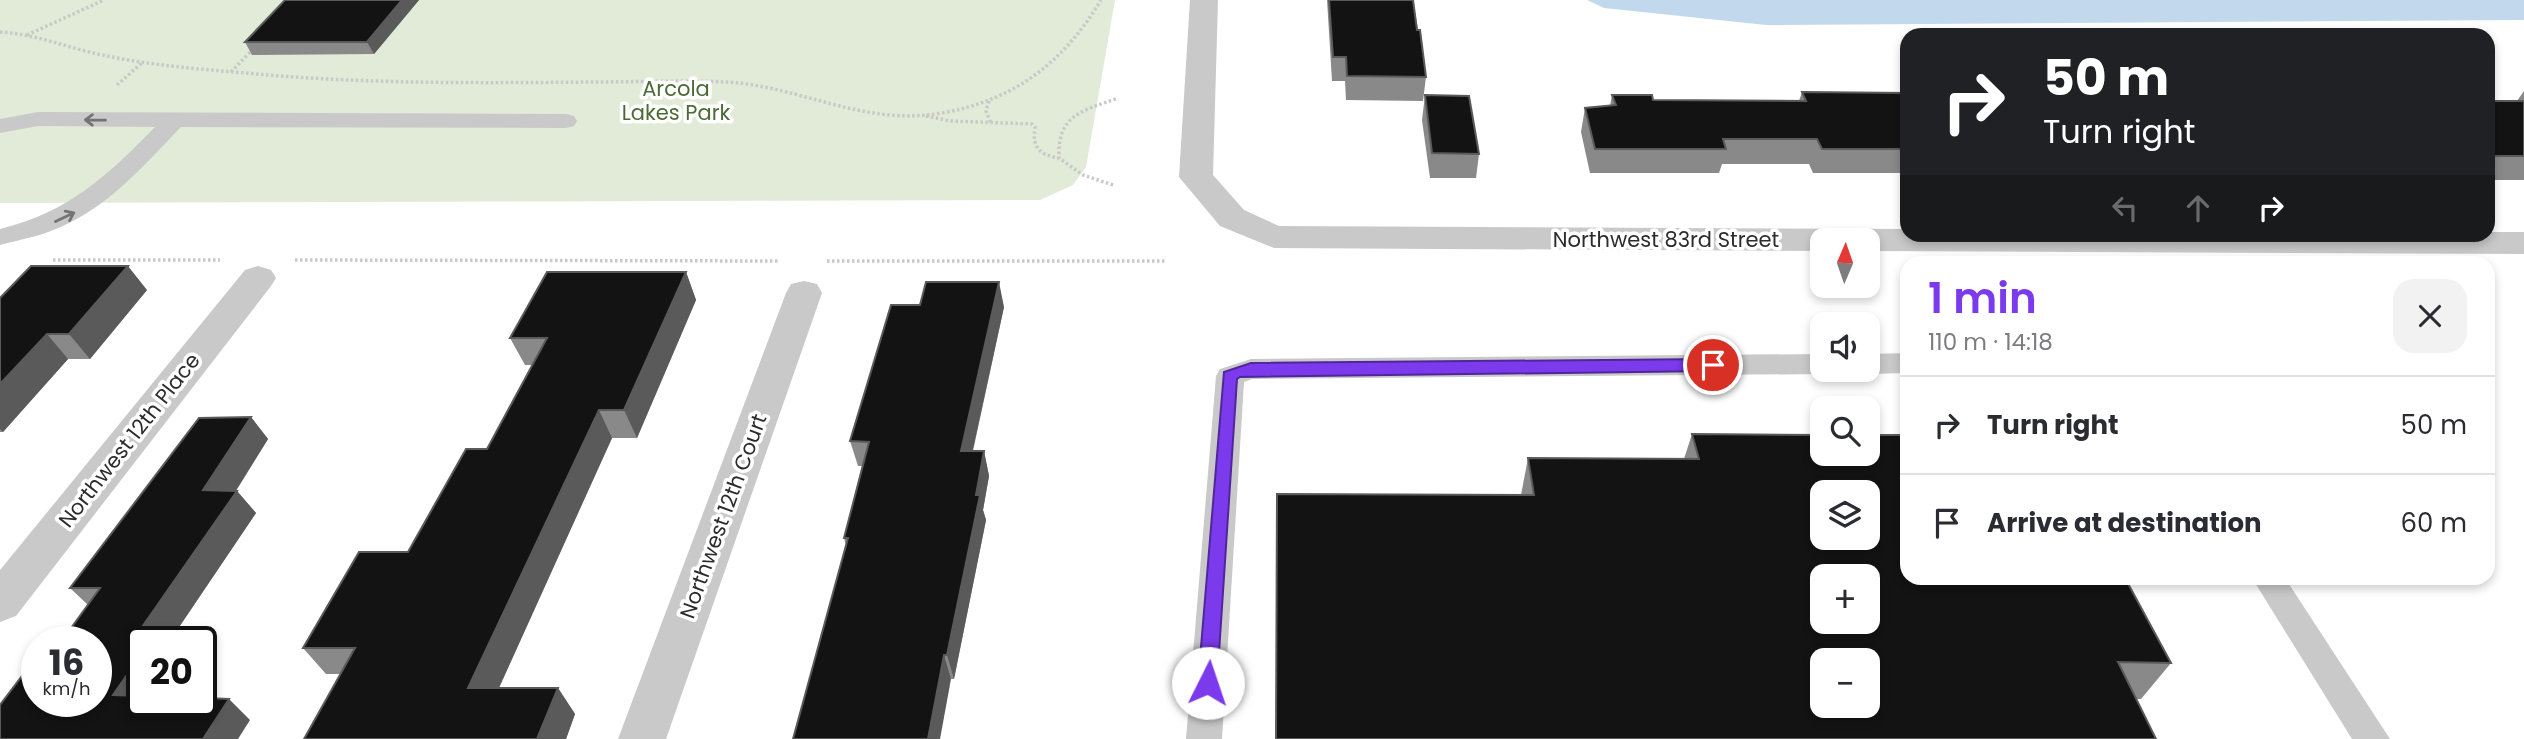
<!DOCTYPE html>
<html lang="en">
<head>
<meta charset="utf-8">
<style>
  body { margin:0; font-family:Poppins,sans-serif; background:#f2f2f3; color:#2b2b33; height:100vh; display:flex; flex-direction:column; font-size:26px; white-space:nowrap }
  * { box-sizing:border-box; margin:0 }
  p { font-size:23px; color:#7c7c81 }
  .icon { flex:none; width:38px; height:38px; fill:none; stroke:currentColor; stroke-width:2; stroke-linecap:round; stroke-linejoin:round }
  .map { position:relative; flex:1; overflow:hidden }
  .side { position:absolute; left:1900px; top:256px; width:595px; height:329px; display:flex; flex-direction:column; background:#fff; border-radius:21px; box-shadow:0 4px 10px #0003 }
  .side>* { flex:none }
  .banner { position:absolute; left:1900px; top:28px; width:595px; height:214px; border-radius:21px; box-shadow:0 4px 10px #0003; background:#202124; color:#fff; overflow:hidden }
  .needle { width:46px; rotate:2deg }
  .buttons { position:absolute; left:1810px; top:228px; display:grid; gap:14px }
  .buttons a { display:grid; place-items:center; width:70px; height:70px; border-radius:14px; background:#fff; box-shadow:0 4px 10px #0003; font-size:35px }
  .speed { position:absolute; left:21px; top:626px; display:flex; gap:14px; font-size:35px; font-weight:700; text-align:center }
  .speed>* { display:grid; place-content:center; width:91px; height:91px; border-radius:50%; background:#fff; box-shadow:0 4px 10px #0003; line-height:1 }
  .speed small { font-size:18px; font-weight:400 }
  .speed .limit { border:4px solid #111; border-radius:10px; background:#fff; color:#111 }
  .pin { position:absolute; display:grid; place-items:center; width:60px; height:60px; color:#fff; margin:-30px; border:4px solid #fff; border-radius:50%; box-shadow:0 2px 7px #0007 }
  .me { position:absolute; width:77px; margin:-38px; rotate:4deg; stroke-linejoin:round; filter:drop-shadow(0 0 5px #0008) }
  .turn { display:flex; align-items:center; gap:24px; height:147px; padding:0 28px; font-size:32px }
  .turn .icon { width:91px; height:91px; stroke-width:2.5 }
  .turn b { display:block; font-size:49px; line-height:60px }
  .lanes { display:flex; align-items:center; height:66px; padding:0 28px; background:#0003; justify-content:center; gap:35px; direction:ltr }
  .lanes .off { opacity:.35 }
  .round { display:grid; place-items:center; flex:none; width:74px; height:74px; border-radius:21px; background:#f2f2f3 }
  .overview { display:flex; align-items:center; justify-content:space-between; height:119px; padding:0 28px }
  h1 { font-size:42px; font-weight:600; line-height:52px; color:#7c3aed }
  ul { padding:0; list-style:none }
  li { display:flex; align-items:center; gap:21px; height:98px; padding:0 28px; border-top:2px solid #e1e1e2 }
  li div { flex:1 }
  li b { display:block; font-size:26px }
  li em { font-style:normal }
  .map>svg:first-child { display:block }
  .green { fill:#e1ebd8 }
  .water { fill:#c2d9ed }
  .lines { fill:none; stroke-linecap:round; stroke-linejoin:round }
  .path { stroke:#c9c9c9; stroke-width:3.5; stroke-dasharray:2.5 2.5; stroke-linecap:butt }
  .service { fill:#c9c9c9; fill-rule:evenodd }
  .minor { fill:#c9c9c9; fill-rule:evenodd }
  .wall { fill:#898989 }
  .shaded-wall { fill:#5a5a5a }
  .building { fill:#131313; stroke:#5a5a5a; stroke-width:2; fill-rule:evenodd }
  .oneway { stroke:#737373 }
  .route { fill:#7c3aed; stroke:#51269a; stroke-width:2 }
  .labels { text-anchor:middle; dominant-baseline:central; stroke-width:7; stroke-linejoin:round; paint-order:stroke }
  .park-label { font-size:21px; fill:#4b6a37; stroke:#fff }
  .street-label { font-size:21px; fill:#2c2c2c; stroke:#fff }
</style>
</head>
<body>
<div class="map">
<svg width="2524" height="739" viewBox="0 0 2524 739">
  <rect width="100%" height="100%" fill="#fff"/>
  <path class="green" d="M0,0h1115l-29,167 -13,18 -33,15 -1040,3z"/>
  <path class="water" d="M1587,0h937v20l-758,5 -162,-17z"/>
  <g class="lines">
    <g class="path">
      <path d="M0,32c36,2 71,17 107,24 53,11 107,14 161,19 108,9 216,8 324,7 45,0 89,-2 134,0 75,4 138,45 216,31 73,-13 121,-50 159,-113"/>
      <path d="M27,35l77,-35"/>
      <path d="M231,72l22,-23"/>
      <path d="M117,85l25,-22"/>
      <path d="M989,101l-3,10 5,12"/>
      <path d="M926,116l24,5 82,3 3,3c-3,20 4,28 24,31"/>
      <path d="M1113,185l-30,-10 -24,-17c-2,-44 24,-47 59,-60"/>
      <path d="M53,260h167"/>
      <path d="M295,260l485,1"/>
      <path d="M827,261h339"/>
    </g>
    <g class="service">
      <path d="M38,112l528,2 8,2 3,5 -3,5 -8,2 -385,-1c-35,36 -68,75 -114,97 -21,11 -44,15 -67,21v-16c69,-17 107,-53 155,-102l-117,-1 -38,7v-14z"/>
      <path d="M1908,353v20l-41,1 -11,-5h11v-15z"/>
      <path d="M1822,354v15h11l-11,5 -570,5 -8,3 -22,357h-36l30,-363 4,-7 31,-10z"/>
      <path d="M2252,578h33l105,161h-38z"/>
    </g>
    <g class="minor">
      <path d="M1190,0h28l-5,175 31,35 35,16 629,3v5h580v-2h36v22l-657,-3v-11h-45v11l-548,-3 -54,-22 -41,-49z"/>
      <path d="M258,266l13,4 5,8 -5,8 -255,330 -16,6v-52l245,-300z"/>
      <path d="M804,281l13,3 5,9 -156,446h-48l168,-446 5,-9z"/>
    </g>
  </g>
  <g class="wall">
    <path d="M285,0h134l-45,54 -122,1 -7,-13z"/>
    <path d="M1327,0h86l13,77 -3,24 -77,-1 -1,-19h-13z"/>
    <path d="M2524,91v89h-36v-79h29z"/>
    <path d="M1802,92l106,1v80h-95l-4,-9h-87l-3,9h-129l-9,-41 4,-24 25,-2 2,-11 41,5 146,1z"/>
    <path d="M1425,95l54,59 -3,24h-46l-8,-58z"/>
    <path d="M686,272l10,28 -59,138h-25l-113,250h59l17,26 -9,25h-262l37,-65h-15l-23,-26 105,-96 79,-103 45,-84h-7l-15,-27z"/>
    <path d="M147,290l-57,69h-22l-65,73h-3v-134z"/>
    <path d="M1004,307l-31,144h11l5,25 -6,34 3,10 -32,159h-3l-105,-134 -2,-7 18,-72h-4l-8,-25z"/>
    <path d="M251,417l17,22 -32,52h1l19,22 -85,126 -29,63 108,18 -213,-18 51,-97 -18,-17z"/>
    <path d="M1692,434l479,229 -30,36h-5l-615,-204 7,-37 156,1z"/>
  </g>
  <g class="shaded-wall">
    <path d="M402,0h17l-45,54 -7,-12z"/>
    <path d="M128,266l19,24 -57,69 -21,-25z"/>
    <path d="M686,272l10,28 -59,138 -13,-28z"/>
    <path d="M999,282l5,25 -37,169 -6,-25z"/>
    <path d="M47,334l21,25 -65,73 -3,-3v-45z"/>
    <path d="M599,410l13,28 -125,276 -19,-26z"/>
    <path d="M251,417l17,22 -45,72 14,-20 19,22 -85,126 3,3h-25l-7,-15 61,-137z"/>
    <path d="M984,451l5,25 -6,34 3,10 -32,159 -7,-24z"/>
    <path d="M142,653v49l-29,-7z"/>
    <path d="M944,655l7,24 -11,60h-12z"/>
    <path d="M558,688l17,26 -9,25h-29z"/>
    <path d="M229,699l21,21 -12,19h-35z"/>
  </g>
  <g class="building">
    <path d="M285,0h117l-35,42h-122z"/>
    <path d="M1329,0h84l4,30h3l6,47 -79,-1 -1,-19h-13z"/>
    <path d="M1802,92l106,1v56h-86l-5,-10h-94l3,10h-131l-10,-41 31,-3 -4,-10h40l1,5 153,1z"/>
    <path d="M1425,95l44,1 10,58 -47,-1z"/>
    <rect x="2488" y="101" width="36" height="55"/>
    <path d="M31,266h97l-59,68h-22l-47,50v-86z"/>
    <path d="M547,272h139l-62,138h-25l-131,278h90l-21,51h-233l51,-91h-52l56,-96h49l58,-103h21l60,-111h-37z"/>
    <path d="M926,282h73l-38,169h23l-8,44h4l-33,160h-3l-16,84h-135l55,-201h-4l25,-96 -19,-1 41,-136h29z"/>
    <path d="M251,417l-48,73 34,1 -95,136 17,1 -10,14h-7v11l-29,42 29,1v6h59v-4l28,1 -26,40h-203v-34l28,-37h9v34h59v-60h-35l39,-54h-30l129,-170z"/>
    <path d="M1692,434l130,1v18h45v-18h41v143h217l46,85 -53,-1 38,77h-880l1,-245 257,1 -6,-37 171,1zM1822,492h45v45h-45zM1822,576h45v45h-45zM1822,660h45v45h-45z"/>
  </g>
  <defs><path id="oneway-shaft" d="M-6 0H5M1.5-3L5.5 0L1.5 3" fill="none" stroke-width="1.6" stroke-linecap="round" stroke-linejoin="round" transform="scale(1.75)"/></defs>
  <g class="oneway">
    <use href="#oneway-shaft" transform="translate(95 120) rotate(-179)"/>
    <use href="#oneway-shaft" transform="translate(65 217) rotate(-25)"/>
  </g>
  <path class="route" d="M1713,359l8,6 -8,6 -473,6 -3,2 -20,304 -2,6 -7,3 -7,-3 -3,-6 26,-311 27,-9z"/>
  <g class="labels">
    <g class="park-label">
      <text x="676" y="88">Arcola<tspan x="676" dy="24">Lakes Park</tspan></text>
    </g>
    <g class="street-label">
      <text x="1666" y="239">Northwest 83rd Street</text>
      <text transform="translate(129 440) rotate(-52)">Northwest 12th Place</text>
      <text transform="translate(723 516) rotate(-70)">Northwest 12th Court</text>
    </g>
  </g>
</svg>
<div class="buttons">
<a><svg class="needle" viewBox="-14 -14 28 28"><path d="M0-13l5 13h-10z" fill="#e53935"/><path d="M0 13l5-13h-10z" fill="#7c7c81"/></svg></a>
<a><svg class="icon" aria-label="sound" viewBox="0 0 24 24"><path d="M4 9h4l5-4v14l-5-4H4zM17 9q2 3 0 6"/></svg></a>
<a><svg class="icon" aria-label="search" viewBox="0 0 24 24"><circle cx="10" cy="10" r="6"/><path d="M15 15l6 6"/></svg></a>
<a><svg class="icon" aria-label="layers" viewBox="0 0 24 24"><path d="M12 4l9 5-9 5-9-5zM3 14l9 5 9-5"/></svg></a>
<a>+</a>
<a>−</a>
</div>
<div class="speed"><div>16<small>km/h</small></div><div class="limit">20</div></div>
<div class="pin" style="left:1713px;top:365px;background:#d93025"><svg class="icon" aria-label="arrive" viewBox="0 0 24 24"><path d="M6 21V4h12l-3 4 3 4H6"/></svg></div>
<svg class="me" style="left:1208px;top:683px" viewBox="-20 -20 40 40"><circle r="19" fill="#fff"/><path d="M0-13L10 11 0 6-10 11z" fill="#7c3aed"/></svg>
<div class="banner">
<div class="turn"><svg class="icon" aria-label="right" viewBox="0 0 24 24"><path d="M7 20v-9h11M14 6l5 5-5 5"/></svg><div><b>50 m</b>Turn right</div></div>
<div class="lanes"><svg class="icon off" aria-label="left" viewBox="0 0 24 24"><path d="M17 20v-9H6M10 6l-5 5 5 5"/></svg><svg class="icon off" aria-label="ahead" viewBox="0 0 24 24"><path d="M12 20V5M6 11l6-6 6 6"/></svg><svg class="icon" aria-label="right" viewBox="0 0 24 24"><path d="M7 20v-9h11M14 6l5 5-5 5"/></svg></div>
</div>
<section class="side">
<div class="overview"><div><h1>1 min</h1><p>110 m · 14:18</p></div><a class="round"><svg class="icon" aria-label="close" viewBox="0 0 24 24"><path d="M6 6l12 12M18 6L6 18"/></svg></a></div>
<ul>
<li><svg class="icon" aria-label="right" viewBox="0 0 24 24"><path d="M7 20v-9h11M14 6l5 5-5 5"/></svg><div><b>Turn right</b></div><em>50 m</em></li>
<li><svg class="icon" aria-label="arrive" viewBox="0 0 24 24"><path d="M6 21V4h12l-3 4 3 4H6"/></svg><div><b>Arrive at destination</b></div><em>60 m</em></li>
</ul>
</section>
</div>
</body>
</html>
